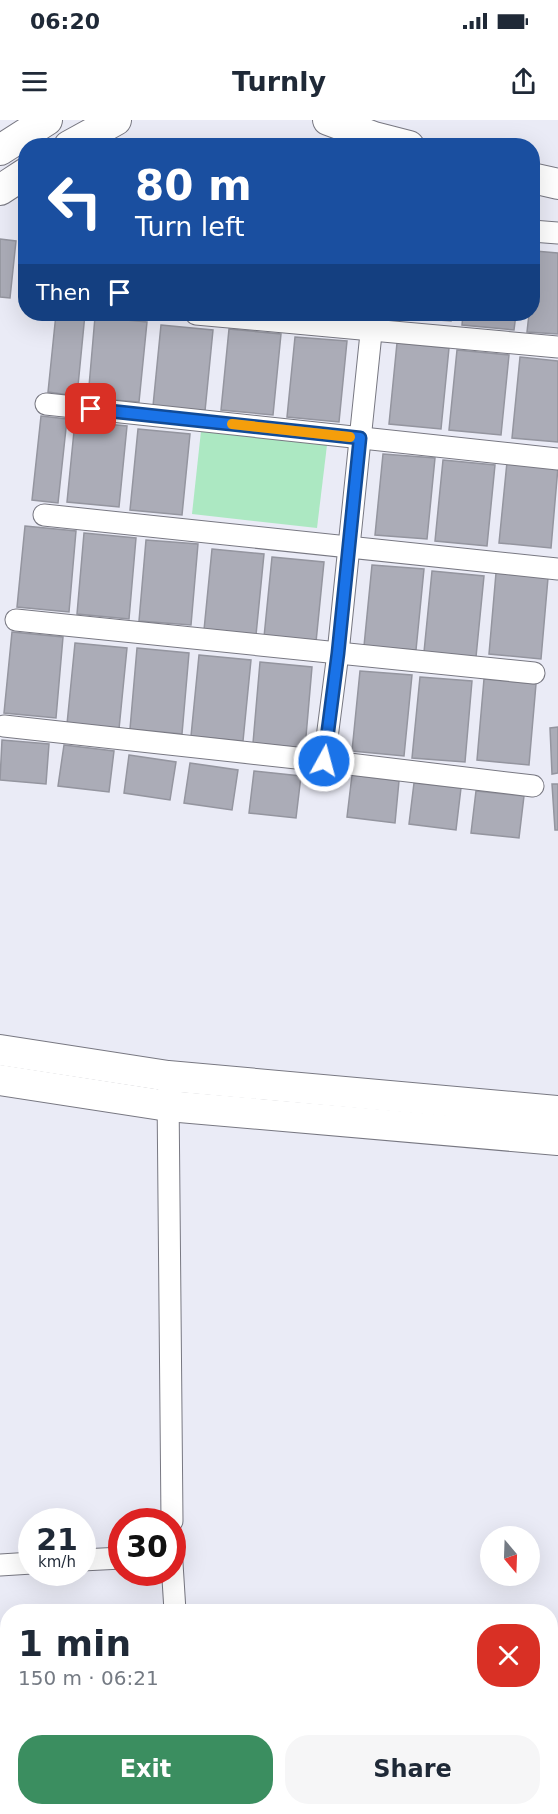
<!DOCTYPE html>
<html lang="en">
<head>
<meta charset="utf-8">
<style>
  body { margin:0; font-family:"DejaVu Sans",sans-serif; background:#f6f6f7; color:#1f2937; height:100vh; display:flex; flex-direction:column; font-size:22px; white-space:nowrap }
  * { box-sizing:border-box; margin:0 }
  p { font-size:20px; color:#747a83 }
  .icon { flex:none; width:33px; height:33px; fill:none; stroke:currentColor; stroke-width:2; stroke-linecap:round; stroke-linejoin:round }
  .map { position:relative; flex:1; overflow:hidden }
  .drawer { position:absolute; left:0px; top:1484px; width:558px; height:212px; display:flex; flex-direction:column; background:#fff; border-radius:24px 24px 0 0; box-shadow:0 6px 24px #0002 }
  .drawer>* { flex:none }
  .banner { position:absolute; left:18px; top:18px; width:522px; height:183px; border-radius:24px; box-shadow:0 6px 24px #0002; background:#1a4fa0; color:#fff; overflow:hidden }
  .needle { width:39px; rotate:161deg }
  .buttons { position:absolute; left:480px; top:1406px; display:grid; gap:12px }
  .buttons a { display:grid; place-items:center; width:60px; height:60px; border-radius:50%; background:#fff; box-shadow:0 6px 24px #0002; font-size:30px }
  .speed { position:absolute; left:18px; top:1388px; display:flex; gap:12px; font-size:30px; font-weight:700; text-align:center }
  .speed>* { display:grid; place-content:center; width:78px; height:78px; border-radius:50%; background:#fff; box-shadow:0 6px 24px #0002; line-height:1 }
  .speed small { font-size:15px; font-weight:400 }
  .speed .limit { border:9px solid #d22; background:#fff; color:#111 }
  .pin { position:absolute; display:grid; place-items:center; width:51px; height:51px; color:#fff; margin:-26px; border-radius:12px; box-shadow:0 3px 9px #0006 }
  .me { position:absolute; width:66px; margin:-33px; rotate:7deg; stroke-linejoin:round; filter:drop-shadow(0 0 4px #0008) }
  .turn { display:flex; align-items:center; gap:21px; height:126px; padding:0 18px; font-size:27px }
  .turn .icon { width:78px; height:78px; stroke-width:2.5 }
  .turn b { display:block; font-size:42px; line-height:51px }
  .then { display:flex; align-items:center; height:57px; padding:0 18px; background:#0003; gap:12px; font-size:22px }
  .round { display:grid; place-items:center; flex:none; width:63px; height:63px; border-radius:24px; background:#f6f6f7 }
  .overview { display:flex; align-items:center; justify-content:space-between; height:102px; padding:0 18px }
  h1 { font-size:36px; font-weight:700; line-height:45px }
  .action { display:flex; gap:12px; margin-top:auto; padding:12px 18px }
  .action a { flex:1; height:69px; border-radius:24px; background:#3b8e60; color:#fff; font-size:24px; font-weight:700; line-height:69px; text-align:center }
  .action a+a { background:#f6f6f7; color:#1f2937 }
  .status { display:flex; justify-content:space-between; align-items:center; height:42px; padding:0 30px; background:#fff; direction:ltr }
  .status svg { height:16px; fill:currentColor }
  header { display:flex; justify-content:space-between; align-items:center; height:78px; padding:0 18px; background:#fff; font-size:27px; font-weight:700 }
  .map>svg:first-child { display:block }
  .green { fill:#ace8c2 }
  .building { fill:#abacb7; stroke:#94959f; stroke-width:1.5 }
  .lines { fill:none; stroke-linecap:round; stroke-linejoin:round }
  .street-casing { stroke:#787882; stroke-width:23 }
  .secondary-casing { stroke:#787882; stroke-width:32 }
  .street { stroke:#fff; stroke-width:21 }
  .secondary { stroke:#fff; stroke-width:30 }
  .route-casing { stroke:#114b97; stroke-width:15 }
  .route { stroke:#1a73e8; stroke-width:10 }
  .slow { stroke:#f59e0b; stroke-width:10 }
</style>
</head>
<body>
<div class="status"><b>06:20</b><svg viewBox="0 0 49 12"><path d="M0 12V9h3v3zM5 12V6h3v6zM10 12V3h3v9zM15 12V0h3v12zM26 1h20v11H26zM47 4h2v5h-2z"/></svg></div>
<header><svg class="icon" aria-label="menu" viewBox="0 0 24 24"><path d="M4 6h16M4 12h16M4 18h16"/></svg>Turnly<svg class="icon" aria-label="share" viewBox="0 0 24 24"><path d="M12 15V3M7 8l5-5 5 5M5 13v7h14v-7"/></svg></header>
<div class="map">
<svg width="558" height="1694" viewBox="0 0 558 1694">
  <rect width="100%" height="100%" fill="#eaebf6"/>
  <path class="green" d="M201,311l126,14 -10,83 -125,-14z"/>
  <g class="building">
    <path d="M0,119l16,2 -6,57 -10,-1z"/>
    <path d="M535,131l23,2v81l-31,-2 2,-18h3v-39z"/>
    <path d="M56,194h29l-8,82 -29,-4z"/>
    <path d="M399,194h52v7l-53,-4z"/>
    <path d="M463,194h53l-2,16 -52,-5z"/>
    <path d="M95,197l52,5 -8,80 -51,-4z"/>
    <path d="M161,205l52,5 -8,81 -52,-5z"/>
    <path d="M229,209l52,5 -8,81 -52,-5z"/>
    <path d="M295,217l52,4 -8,81 -52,-5z"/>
    <path d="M397,223l52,5 -8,81 -52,-5z"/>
    <path d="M457,230l52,5 -8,80 -52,-5z"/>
    <path d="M520,237l38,4v81l-46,-4z"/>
    <path d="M41,296l26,3 -9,84 -26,-3z"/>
    <path d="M75,301l52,5 -8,81 -52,-5z"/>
    <path d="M138,309l52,5 -8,81 -52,-5z"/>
    <path d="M383,334l52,4 -8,81 -52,-4z"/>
    <path d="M443,340l52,5 -8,81 -52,-5z"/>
    <path d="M507,342l51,5 -7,81 -52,-5z"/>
    <path d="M25,406l51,5 -7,81 -52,-5z"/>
    <path d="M84,413l52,5 -7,81 -52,-5z"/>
    <path d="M146,420l52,4 -7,81 -52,-4z"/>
    <path d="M212,429l52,5 -8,81 -52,-5z"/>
    <path d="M272,437l52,5 -8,80 -52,-5z"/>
    <path d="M372,445l52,4 -8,81 -52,-4z"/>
    <path d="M432,451l52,5 -8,81 -52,-5z"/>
    <path d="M496,453l52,5 -7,81 -52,-5z"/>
    <path d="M12,512l51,5 -7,81 -52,-5z"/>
    <path d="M75,523l52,5 -8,81 -52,-5z"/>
    <path d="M137,528l52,5 -7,81 -52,-5z"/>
    <path d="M199,535l52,5 -8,81 -52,-5z"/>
    <path d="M260,542l52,5 -7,81 -52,-5z"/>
    <path d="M360,551l52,4 -8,81 -52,-5z"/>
    <path d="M420,557l52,4 -7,81 -53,-4z"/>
    <path d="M484,559l52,5 -7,81 -52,-5z"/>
    <path d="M558,607v46l-6,1 -2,-46z"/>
    <path d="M2,620l47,4 -3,40 -46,-4z"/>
    <path d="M64,625l50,6 -5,41 -51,-6z"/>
    <path d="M129,635l47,7 -6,38 -46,-7z"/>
    <path d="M190,643l48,7 -6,40 -48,-7z"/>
    <path d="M254,651l47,5 -5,42 -47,-5z"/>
    <path d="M352,655l47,6 -4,42 -48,-6z"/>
    <path d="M414,663l47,5 -5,42 -47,-6z"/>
    <path d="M552,664h6v46h-3z"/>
    <path d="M476,671l48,5 -5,42 -48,-5z"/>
  </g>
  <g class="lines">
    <g class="street-casing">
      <g id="street">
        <path d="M532,111l26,2"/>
        <path d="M196,194l362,33"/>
        <path d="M46,284l512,55"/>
        <path d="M44,395l514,54"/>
        <path d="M16,500l518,53"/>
        <path d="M4,606l320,35 209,25"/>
        <path d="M324,641l14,-108 35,-339"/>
        <path d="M168,973l4,428"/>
        <path d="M82,1440l40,-2"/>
        <path d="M172,1443l3,48"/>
        <path d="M0,1445l32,-2"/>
        <path d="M185,1688l1,6"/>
      </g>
    </g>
    <g class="secondary-casing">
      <g id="secondary">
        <path d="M328,0l46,17 35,9"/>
        <path d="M69,26l47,-26"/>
        <path d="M0,30l47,-30"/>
        <path d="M532,58l26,6"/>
        <path d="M0,70l26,-17"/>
        <path d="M0,930l168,26 390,35"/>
        <path d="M0,960l168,26 390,34"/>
      </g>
    </g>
    <use href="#street" class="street"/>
    <use href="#secondary" class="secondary"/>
  </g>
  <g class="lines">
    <g class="route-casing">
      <path id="route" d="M91,289l269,29 -22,215 -14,108"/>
    </g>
    <use href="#route" class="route"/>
    <path class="slow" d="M232,304l118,13"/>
  </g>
</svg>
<div class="buttons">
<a><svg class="needle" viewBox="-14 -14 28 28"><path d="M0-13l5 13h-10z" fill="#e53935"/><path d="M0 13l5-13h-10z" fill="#747a83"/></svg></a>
</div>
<div class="speed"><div>21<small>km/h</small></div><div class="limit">30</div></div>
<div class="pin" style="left:91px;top:289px;background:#d93025"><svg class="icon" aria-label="arrive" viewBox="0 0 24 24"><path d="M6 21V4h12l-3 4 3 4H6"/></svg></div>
<svg class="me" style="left:324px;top:641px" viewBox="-20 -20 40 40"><circle r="17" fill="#1a73e8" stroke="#fff" stroke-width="3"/><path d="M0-11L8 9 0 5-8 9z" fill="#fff"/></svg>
<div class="banner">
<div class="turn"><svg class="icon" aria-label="left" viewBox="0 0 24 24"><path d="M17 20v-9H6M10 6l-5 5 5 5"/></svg><div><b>80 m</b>Turn left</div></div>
<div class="then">Then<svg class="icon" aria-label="arrive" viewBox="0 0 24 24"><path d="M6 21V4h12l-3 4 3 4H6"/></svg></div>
</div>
<section class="drawer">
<div class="overview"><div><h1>1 min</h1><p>150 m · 06:21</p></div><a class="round" style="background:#d93025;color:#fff"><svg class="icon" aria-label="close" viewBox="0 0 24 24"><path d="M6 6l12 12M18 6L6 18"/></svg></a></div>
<div class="action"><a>Exit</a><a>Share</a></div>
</section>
</div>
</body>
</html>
